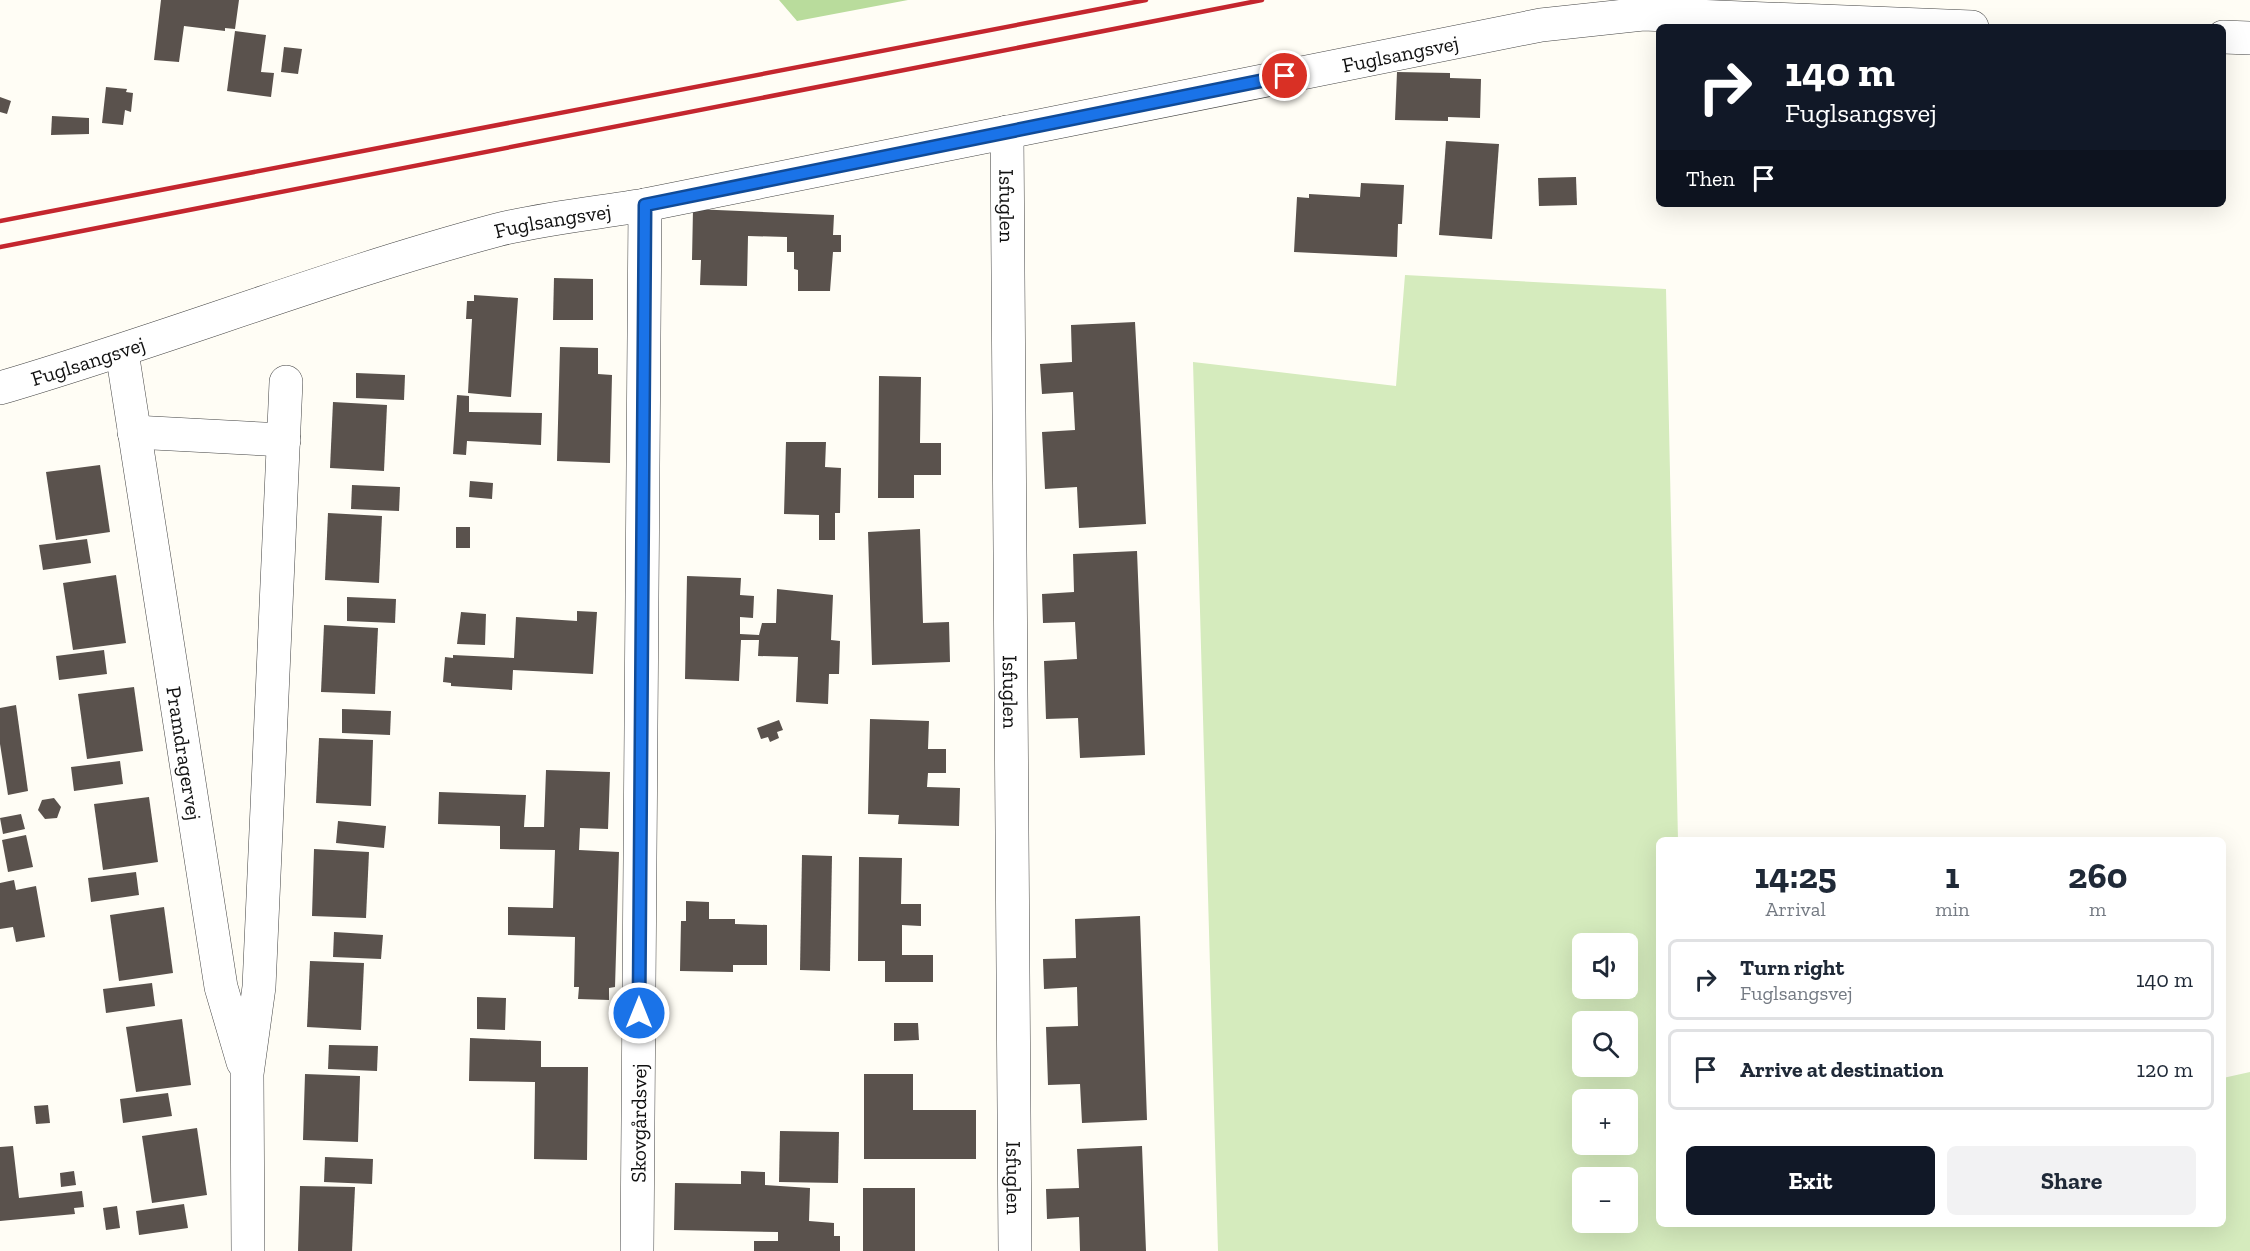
<!DOCTYPE html>
<html lang="en">
<head>
<meta charset="utf-8">
<style>
  body { margin:0; font-family:"Zilla Slab",serif; background:#f2f2f3; color:#1f2937; height:100vh; display:flex; flex-direction:column; font-size:22px; white-space:nowrap }
  * { box-sizing:border-box; margin:0 }
  p { font-size:20px; color:#747a83 }
  .icon { flex:none; width:33px; height:33px; fill:none; stroke:currentColor; stroke-width:2; stroke-linecap:round; stroke-linejoin:round }
  .map { position:relative; flex:1; overflow:hidden }
  .panel { position:absolute; left:1656px; top:837px; width:570px; height:390px; display:flex; flex-direction:column; background:#fff; border-radius:9px; box-shadow:0 6px 24px #0002 }
  .panel>* { flex:none }
  .guide { position:absolute; left:1656px; top:24px; width:570px; height:183px; border-radius:9px; box-shadow:0 6px 24px #0002; background:#111827; color:#fff; overflow:hidden }
  .tools { position:absolute; left:1572px; top:933px; display:grid; gap:12px }
  .tools a { display:grid; place-items:center; width:66px; height:66px; border-radius:9px; background:#fff; box-shadow:0 6px 24px #0002; font-size:30px }
  .pin { position:absolute; display:grid; place-items:center; width:51px; height:51px; color:#fff; margin:-26px; border:3px solid #fff; border-radius:50%; box-shadow:0 2px 6px #0007 }
  .me { position:absolute; width:66px; margin:-33px; rotate:0deg; stroke-linejoin:round; filter:drop-shadow(0 0 4px #0008) }
  .turn { display:flex; align-items:center; gap:21px; height:126px; padding:0 30px; font-size:27px }
  .turn .icon { width:78px; height:78px; stroke-width:2.5 }
  .turn b { display:block; font-size:42px; line-height:51px }
  .then { display:flex; align-items:center; height:57px; padding:0 30px; background:#0003; gap:12px; font-size:22px }
  .eta { display:flex; justify-content:space-evenly; align-items:center; height:102px; text-align:center }
  .eta b { font-size:36px; font-weight:800; line-height:42px }
  .cta { display:flex; gap:12px; margin-top:auto; padding:12px 30px }
  .cta a { flex:1; height:69px; border-radius:9px; background:#111827; color:#fff; font-size:24px; font-weight:800; line-height:69px; text-align:center }
  .cta a+a { background:#f2f2f3; color:#1f2937 }
  ul { padding:0; list-style:none }
  li { display:flex; align-items:center; gap:18px; height:81px; margin:0 12px 9px; padding:0 18px; border:3px solid #e0e1e3; border-radius:9px }
  li div { flex:1 }
  li b { display:block; font-size:22px }
  li em { font-style:normal }
  .map>svg:first-child { display:block }
  .green { fill:#d5ebbd; fill-rule:evenodd }
  .forest { fill:#b9dc9c }
  .building { fill:#5a524d }
  .lines { fill:none; stroke-linecap:round; stroke-linejoin:round }
  .minor-casing { stroke:#444; stroke-width:34 }
  .minor { stroke:#fff; stroke-width:33 }
  .rail { stroke:#c4262e; stroke-width:4.5 }
  .route-casing { stroke:#114b97; stroke-width:15 }
  .route { stroke:#1a73e8; stroke-width:10 }
  .labels { text-anchor:middle; dominant-baseline:central; stroke-width:6; stroke-linejoin:round; paint-order:stroke }
  .street-label { font-size:21px; fill:#111; stroke:#fff }
</style>
</head>
<body>
<div class="map">
<svg width="2250" height="1251" viewBox="0 0 2250 1251">
  <rect width="100%" height="100%" fill="#fffdf5"/>
  <path class="green" d="M1405,275l261,14 12,551h-19v384h564v-146l27,-6v179h-1032l-25,-889 203,24zM1582,944h46v44h-46zM1582,1022h46v44h-46zM1582,1100h46v44h-46zM1582,1178h46v44h-46z"/>
  <path class="forest" d="M779,0h129l-111,21z"/>
  <g class="building">
    <path d="M161,0h78l-4,29 -10,-1v3l-41,-5 -5,36 -25,-2z"/>
    <path d="M235,31l31,4 -5,37 13,1 -3,24 -44,-6z"/>
    <path d="M284,47l18,2 -4,25 -17,-2z"/>
    <path d="M1397,72l53,1v5l31,1 -1,39 -32,-1v4l-53,-1z"/>
    <path d="M106,87l21,2 -1,3 7,1 -2,19 -6,-2 -2,15 -21,-2z"/>
    <path d="M0,97l11,4 -4,13 -7,-2z"/>
    <path d="M52,116l37,2v16l-38,1z"/>
    <path d="M1446,141l53,3 -7,95 -53,-4z"/>
    <path d="M1576,177l1,28 -38,1 -1,-28z"/>
    <path d="M1361,183l43,2 -2,39h-4l-1,33 -103,-5 3,-55 12,1v-4l51,3z"/>
    <path d="M693,209l141,6 -1,20h8v17h-8l-3,39h-32v-21l-4,-1v-17h-7v-15l-39,-1 -1,50 -47,-1 1,-25h-9z"/>
    <path d="M554,278l39,1v41h-40z"/>
    <path d="M474,295l44,3 -7,99 -43,-4 4,-74h-6l1,-18h7z"/>
    <path d="M1135,322l11,202 -67,4 -2,-41 -32,2 -3,-57 33,-2 -2,-38 -31,2 -2,-30 32,-2 -1,-37z"/>
    <path d="M560,347l38,1v26l14,1 -2,88 -53,-2z"/>
    <path d="M356,373l49,2 -1,25 -48,-2z"/>
    <path d="M879,376l42,1 -1,66h21v32h-27v23h-36z"/>
    <path d="M457,395l12,1v16l73,1 -1,32 -74,-4 -1,14 -13,-1z"/>
    <path d="M333,402l54,3 -3,66 -54,-3z"/>
    <path d="M786,442h40l-1,25 16,1 -1,45h-5v27h-16v-25l-35,-1z"/>
    <path d="M100,465l10,67 -54,8 -10,-68z"/>
    <path d="M470,481l23,2 -1,16 -23,-2z"/>
    <path d="M352,485l48,2 -1,24 -48,-2z"/>
    <path d="M328,513l54,3 -3,67 -54,-3z"/>
    <rect x="456" y="527" width="14" height="21"/>
    <path d="M920,529l3,94 26,-1 1,40 -78,3 -4,-133z"/>
    <path d="M87,539l4,24 -48,7 -4,-25z"/>
    <path d="M1137,551l8,204 -65,3 -2,-40 -32,1 -2,-58 33,-2 -2,-37 -32,1 -1,-29 32,-2 -1,-38z"/>
    <path d="M116,575l10,68 -53,7 -10,-67z"/>
    <path d="M687,576l54,2 -1,17 14,1 -1,22 -13,-1v17l19,1 3,-12h14l1,-34 56,6 -2,45 9,1 -1,33h-10l-1,30 -32,-2 2,-45 -40,-1 1,-16h-18l-2,41 -54,-2z"/>
    <path d="M347,597l49,2 -1,24 -48,-2z"/>
    <path d="M577,611l20,1 -4,62 -80,-4 -1,20 -61,-4v-3l-8,-1 2,-25 8,1v-3l61,3 2,-41 61,4z"/>
    <path d="M461,612l25,2 -1,31 -28,-1z"/>
    <path d="M324,625l54,3 -3,66 -54,-2z"/>
    <path d="M104,650l3,24 -48,6 -3,-24z"/>
    <path d="M134,687l9,64 -56,8 -9,-65z"/>
    <path d="M16,705l12,86 -20,4 -8,-51v-36z"/>
    <path d="M342,709l49,2 -1,24 -48,-2z"/>
    <path d="M870,719l59,2 -1,28h18v24h-18l-1,14 33,1 -1,38 -61,-2 1,-9 -31,-1z"/>
    <path d="M779,720l4,10 -6,2 2,6 -9,4 -2,-5 -7,2 -4,-11z"/>
    <path d="M319,738l54,2 -2,66 -55,-3z"/>
    <path d="M120,761l3,23 -49,7 -3,-24z"/>
    <path d="M546,770l64,2 -2,57 -28,-1 -1,22 40,2 -4,135 -6,1v12l-31,-1 1,-12h-5l1,-50 -67,-2v-28l45,1 2,-58 -55,-1v-23l-62,-2 1,-32 87,3 -2,32h20z"/>
    <path d="M149,797l9,65 -55,8 -9,-66z"/>
    <path d="M54,798l7,9 -4,11 -12,1 -7,-9 4,-10z"/>
    <path d="M21,814l4,15 -22,5 -3,-16z"/>
    <path d="M338,821l48,5 -2,22 -48,-5z"/>
    <path d="M26,835l7,32 -25,5 -6,-32z"/>
    <path d="M314,849l55,3 -3,66 -54,-2z"/>
    <path d="M802,855l30,1 -2,115 -30,-1z"/>
    <path d="M859,857l43,1 -1,46h20v22l-19,-1v30h31v27h-48v-21h-27z"/>
    <path d="M136,872l3,23 -48,7 -3,-24z"/>
    <path d="M14,880l2,10 20,-4 9,51 -29,5 -3,-15 -13,2v-46z"/>
    <path d="M686,901l23,1v17h26v5l32,1v40h-34v7l-53,-1 1,-50h5z"/>
    <path d="M164,907l9,66 -54,8 -9,-66z"/>
    <path d="M1140,916l7,204 -65,3 -2,-39 -32,1 -2,-58 32,-1 -1,-39 -33,2 -1,-30 33,-1 -1,-39z"/>
    <path d="M334,932l49,3 -2,24 -48,-2z"/>
    <path d="M310,961l54,2 -3,67 -54,-3z"/>
    <path d="M152,983l3,23 -49,7 -3,-24z"/>
    <path d="M477,997l29,1 -1,32 -28,-1z"/>
    <path d="M182,1019l9,66 -55,7 -10,-65z"/>
    <path d="M894,1023h24l1,17 -25,1z"/>
    <path d="M470,1038l71,3v26h47l-1,93 -53,-1 1,-77 -66,-1z"/>
    <path d="M329,1045l49,1 -1,25 -49,-2z"/>
    <path d="M305,1074l55,2 -2,66 -55,-2z"/>
    <path d="M864,1074h49v36h63v49h-112z"/>
    <path d="M168,1093l4,23 -49,7 -3,-24z"/>
    <path d="M48,1105l2,18 -14,1 -2,-18z"/>
    <path d="M197,1128l10,67 -55,8 -10,-67z"/>
    <path d="M780,1131l59,1 -1,51 -59,-1z"/>
    <path d="M13,1146l6,52 63,-7 2,16 -10,1 1,6 -75,7v-74z"/>
    <path d="M1142,1146l4,105h-66l-1,-34 -32,2 -1,-30 33,-1 -2,-39z"/>
    <path d="M325,1157l48,2 -1,25 -48,-2z"/>
    <path d="M74,1171l2,14 -15,2 -1,-14z"/>
    <path d="M741,1171l24,1v13l45,3 -1,33 25,2v13h6v15h-86v-10h24v-9l-104,-2 1,-47 66,1z"/>
    <path d="M300,1186l55,1 -3,64h-54z"/>
    <rect x="863" y="1188" width="52" height="63"/>
    <path d="M184,1204l4,24 -49,7 -3,-24z"/>
    <path d="M117,1206l3,22 -14,2 -3,-22z"/>
  </g>
  <g class="lines">
    <g class="minor-casing">
      <g id="minor">
        <path d="M2223,37l27,1"/>
        <path id="s1" d="M1007,132l8,1119"/>
        <path id="s2" d="M122,352l99,635 22,75"/>
        <path id="s3" d="M0,388c167,-49 329,-113 497,-158 48,-12 99,-17 148,-25l896,-180 102,-11 329,13"/>
        <path d="M134,432l150,8"/>
        <path d="M248,1251l-1,-177 12,-87 27,-605"/>
        <path id="s4" d="M637,1251l8,-1046"/>
      </g>
    </g>
    <use href="#minor" class="minor"/>
    <g class="rail">
      <path d="M0,221l1146,-221"/>
      <path d="M0,247l1262,-247"/>
    </g>
  </g>
  <g class="lines">
    <g class="route-casing">
      <path id="route" d="M639,1013l6,-808 640,-129"/>
    </g>
    <use href="#route" class="route"/>
  </g>
  <g class="labels">
    <g class="street-label">
      <text stroke="none"><textPath href="#s3" startOffset="1442">Fuglsangsvej</textPath></text>
      <text stroke="none"><textPath href="#s1" startOffset="74">Isfuglen</textPath></text>
      <text stroke="none"><textPath href="#s3" startOffset="578">Fuglsangsvej</textPath></text>
      <text stroke="none"><textPath href="#s3" startOffset="92">Fuglsangsvej</textPath></text>
      <text stroke="none"><textPath href="#s1" startOffset="560">Isfuglen</textPath></text>
      <text stroke="none"><textPath href="#s2" startOffset="406">Pramdragervej</textPath></text>
      <text stroke="none"><textPath href="#s4" startOffset="128">Skovgårdsvej</textPath></text>
      <text stroke="none"><textPath href="#s1" startOffset="1046">Isfuglen</textPath></text>
    </g>
  </g>
</svg>
<div class="tools">
<a><svg class="icon" aria-label="sound" viewBox="0 0 24 24"><path d="M4 9h4l5-4v14l-5-4H4zM17 9q2 3 0 6"/></svg></a>
<a><svg class="icon" aria-label="search" viewBox="0 0 24 24"><circle cx="10" cy="10" r="6"/><path d="M15 15l6 6"/></svg></a>
<a>+</a>
<a>−</a>
</div>
<div class="pin" style="left:1285px;top:76px;background:#d93025"><svg class="icon" aria-label="arrive" viewBox="0 0 24 24"><path d="M6 21V4h12l-3 4 3 4H6"/></svg></div>
<svg class="me" style="left:639px;top:1013px" viewBox="-20 -20 40 40"><circle r="17" fill="#1a73e8" stroke="#fff" stroke-width="3"/><path d="M0-11L8 9 0 5-8 9z" fill="#fff"/></svg>
<div class="guide">
<div class="turn"><svg class="icon" aria-label="right" viewBox="0 0 24 24"><path d="M7 20v-9h11M14 6l5 5-5 5"/></svg><div><b>140 m</b>Fuglsangsvej</div></div>
<div class="then">Then<svg class="icon" aria-label="arrive" viewBox="0 0 24 24"><path d="M6 21V4h12l-3 4 3 4H6"/></svg></div>
</div>
<section class="panel">
<div class="eta">
<div><b>14:25</b><p>Arrival</p></div>
<div><b>1</b><p>min</p></div>
<div><b>260</b><p>m</p></div>
</div>
<ul>
<li><svg class="icon" aria-label="right" viewBox="0 0 24 24"><path d="M7 20v-9h11M14 6l5 5-5 5"/></svg><div><b>Turn right</b><p>Fuglsangsvej</p></div><em>140 m</em></li>
<li><svg class="icon" aria-label="arrive" viewBox="0 0 24 24"><path d="M6 21V4h12l-3 4 3 4H6"/></svg><div><b>Arrive at destination</b></div><em>120 m</em></li>
</ul>
<div class="cta"><a>Exit</a><a>Share</a></div>
</section>
</div>
</body>
</html>
